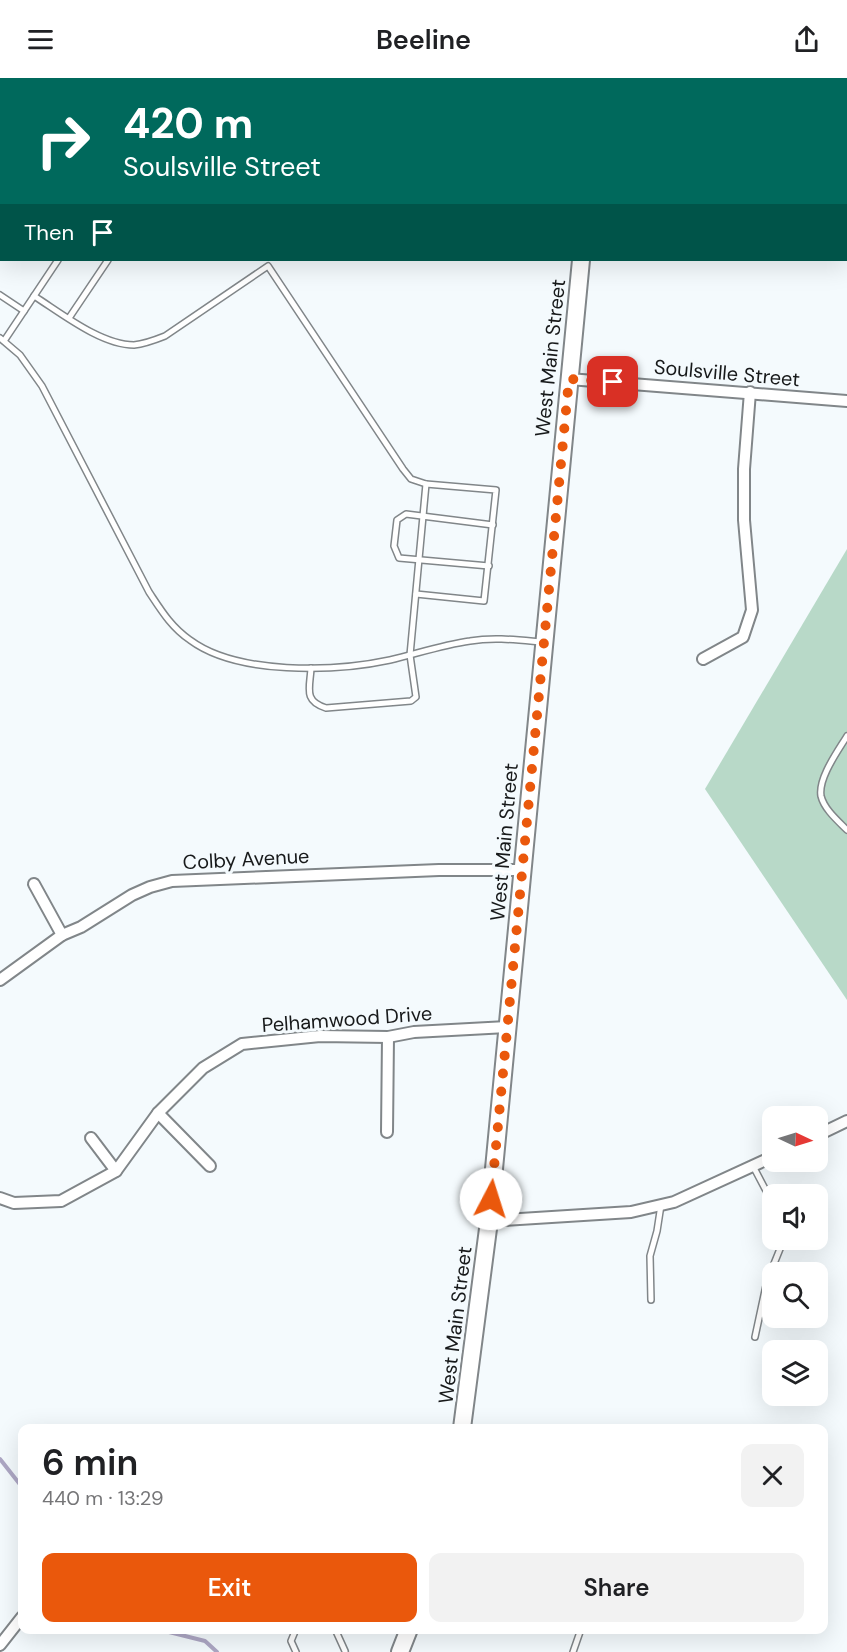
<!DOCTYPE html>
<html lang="en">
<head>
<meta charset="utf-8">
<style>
  body { margin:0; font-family:"DM Sans",sans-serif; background:#f2f2f2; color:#202124; height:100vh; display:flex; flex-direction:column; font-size:22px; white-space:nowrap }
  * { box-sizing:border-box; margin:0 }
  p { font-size:20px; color:#757577 }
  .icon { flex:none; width:33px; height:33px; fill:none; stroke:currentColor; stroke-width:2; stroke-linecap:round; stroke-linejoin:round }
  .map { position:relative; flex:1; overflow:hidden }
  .details { position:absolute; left:18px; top:1346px; width:810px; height:210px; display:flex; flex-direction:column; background:#fff; border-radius:12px; box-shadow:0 6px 24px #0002 }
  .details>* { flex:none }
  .banner { position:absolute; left:0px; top:0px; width:848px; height:183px; box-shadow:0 6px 24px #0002; background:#00695c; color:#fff; overflow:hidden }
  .needle { width:39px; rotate:94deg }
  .tools { position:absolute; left:762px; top:1028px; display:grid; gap:12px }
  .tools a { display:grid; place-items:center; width:66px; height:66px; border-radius:12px; background:#fff; box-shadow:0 6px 24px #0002; font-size:30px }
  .pin { position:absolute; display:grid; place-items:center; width:51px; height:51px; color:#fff; margin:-26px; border-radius:12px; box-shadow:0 3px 9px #0006 }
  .me { position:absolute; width:66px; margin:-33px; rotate:5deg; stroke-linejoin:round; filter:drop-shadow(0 0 4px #0008) }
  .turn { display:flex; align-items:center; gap:21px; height:126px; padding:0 24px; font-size:27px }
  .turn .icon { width:78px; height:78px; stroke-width:2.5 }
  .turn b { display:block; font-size:42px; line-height:51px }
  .then { display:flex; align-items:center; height:57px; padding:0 24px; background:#0003; gap:12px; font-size:22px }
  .round { display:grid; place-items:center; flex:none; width:63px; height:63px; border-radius:12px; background:#f2f2f2 }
  .summary { display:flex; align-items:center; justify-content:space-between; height:102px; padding:0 24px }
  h1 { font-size:36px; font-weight:600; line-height:45px }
  .cta { display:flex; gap:12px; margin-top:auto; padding:12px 24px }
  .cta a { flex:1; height:69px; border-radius:12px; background:#ea580c; color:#fff; font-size:24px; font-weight:600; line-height:69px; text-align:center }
  .cta a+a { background:#f2f2f2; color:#202124 }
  header { display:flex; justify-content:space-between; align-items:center; height:78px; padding:0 24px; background:#fff; font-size:27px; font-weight:600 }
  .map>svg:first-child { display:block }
  .green { fill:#b8d9c8 }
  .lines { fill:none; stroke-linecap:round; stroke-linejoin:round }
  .stream { stroke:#ada7c4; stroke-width:4 }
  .lane-casing { stroke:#818689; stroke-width:8 }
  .street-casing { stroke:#818689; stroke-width:14 }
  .primary-casing { stroke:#818689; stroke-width:20 }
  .lane { stroke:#fff; stroke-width:5 }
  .street { stroke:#fff; stroke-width:10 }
  .primary { stroke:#fff; stroke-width:16 }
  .route { stroke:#ea580c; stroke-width:10; stroke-dasharray:0 18 }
  .labels { text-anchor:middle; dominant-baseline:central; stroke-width:6; stroke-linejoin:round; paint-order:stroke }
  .street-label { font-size:20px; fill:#17191a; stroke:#f4fafd }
</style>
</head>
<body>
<header><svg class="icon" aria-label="menu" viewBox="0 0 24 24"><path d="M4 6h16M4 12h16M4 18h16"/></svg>Beeline<svg class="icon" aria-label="share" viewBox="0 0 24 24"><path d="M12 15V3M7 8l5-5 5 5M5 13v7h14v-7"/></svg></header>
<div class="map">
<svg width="847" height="1574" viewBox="0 0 847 1574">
  <rect width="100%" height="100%" fill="#f4fafd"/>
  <path class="green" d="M847,471v451l-142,-211z"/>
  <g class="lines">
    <g class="stream">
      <path d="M0,1381l22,28"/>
      <path d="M157,1551l48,12 12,11"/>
    </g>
    <g class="lane-casing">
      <g id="lane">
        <path d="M9,0v2"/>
        <path d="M0,217l24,16"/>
        <path d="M34,218c27,17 67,49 100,49 10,-1 21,-5 31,-9l103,-70 135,203 8,10 15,5 -16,171 6,42 -5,4 -85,7c-23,-7 -16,-20 -15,-40"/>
        <path d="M69,240l39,-58"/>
        <path d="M0,260l20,17 22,31 107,206c12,18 22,35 41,48 47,35 144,32 200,20 26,-6 52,-15 80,-19 24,-4 48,-1 72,1"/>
        <path d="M4,263l54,-81"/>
        <path d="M489,488l-90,-8 -5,-12 3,-26 9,-6 87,11"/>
        <path d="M416,516l68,7 12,-111 -70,-6"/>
        <path d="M847,658c-9,15 -29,42 -26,60 3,13 17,25 26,34"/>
        <path d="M753,1088l19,36"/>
        <path d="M651,1222l-1,-44 7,-25 4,-26"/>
        <path d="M755,1259l12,-56 17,-42"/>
        <path d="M335,1551l10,22"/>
        <path d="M736,1551h7"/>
        <path d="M296,1574l-5,-11 5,-12"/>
        <path d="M573,1574l8,-23"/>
      </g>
    </g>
    <g class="street-casing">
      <g id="street">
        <path d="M844,2v-2"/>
        <path d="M846,149h1"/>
        <path d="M569,301l278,22"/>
        <path d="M703,581l40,-22 9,-27 -8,-90v-51l6,-77"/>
        <path d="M34,806l28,51"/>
        <path d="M0,902l62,-45 19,-8 51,-32 18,-8 22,-6 267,-11h83"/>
        <path d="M158,1035l52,53"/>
        <path d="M387,1054l1,-95"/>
        <path d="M818,1057l29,-14"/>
        <path d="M91,1060l25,33"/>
        <path d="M0,1120l14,5 47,-2 55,-30 42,-58 45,-45 39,-24 78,-8 68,1 26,-5 93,-5"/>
        <path d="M489,1143l142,-9 43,-10 98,-45"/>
        <path d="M0,1567l22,-28"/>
      </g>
    </g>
    <g class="primary-casing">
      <g id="primary">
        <path d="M599,2v-2"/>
        <path d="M462,1350l27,-207 92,-961"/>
        <path d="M400,1574l9,-23"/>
      </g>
    </g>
    <use href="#lane" class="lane"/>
    <use href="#street" class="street"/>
    <use href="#primary" class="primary"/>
  </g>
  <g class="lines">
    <path class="route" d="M491,1121l78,-820 44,3"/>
  </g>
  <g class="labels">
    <g class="street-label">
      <text transform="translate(550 280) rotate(-84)">West Main Street</text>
      <text transform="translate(727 295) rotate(5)">Soulsville Street</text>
      <text transform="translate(504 764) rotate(-85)">West Main Street</text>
      <text transform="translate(246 781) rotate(-3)">Colby Avenue</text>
      <text transform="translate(347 941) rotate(-4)">Pelhamwood Drive</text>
      <text transform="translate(455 1247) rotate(-83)">West Main Street</text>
    </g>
  </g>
</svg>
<div class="tools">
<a><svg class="needle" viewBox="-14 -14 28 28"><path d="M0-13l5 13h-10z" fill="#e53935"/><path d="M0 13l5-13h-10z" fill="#757577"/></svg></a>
<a><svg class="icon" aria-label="sound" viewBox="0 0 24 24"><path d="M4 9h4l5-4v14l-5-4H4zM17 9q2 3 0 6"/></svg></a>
<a><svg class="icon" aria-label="search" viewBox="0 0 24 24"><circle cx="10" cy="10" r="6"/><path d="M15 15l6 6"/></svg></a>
<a><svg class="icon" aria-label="layers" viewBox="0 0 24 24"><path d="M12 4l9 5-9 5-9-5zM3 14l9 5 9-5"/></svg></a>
</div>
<div class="pin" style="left:613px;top:304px;background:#d93025"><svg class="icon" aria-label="arrive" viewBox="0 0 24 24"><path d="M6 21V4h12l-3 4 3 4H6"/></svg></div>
<svg class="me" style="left:491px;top:1121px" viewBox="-20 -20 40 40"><circle r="19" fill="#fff"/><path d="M0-13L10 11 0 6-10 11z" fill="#ea580c"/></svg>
<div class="banner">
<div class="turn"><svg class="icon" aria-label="right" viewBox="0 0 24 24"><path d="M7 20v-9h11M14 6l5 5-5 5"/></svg><div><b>420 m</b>Soulsville Street</div></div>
<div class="then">Then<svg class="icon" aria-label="arrive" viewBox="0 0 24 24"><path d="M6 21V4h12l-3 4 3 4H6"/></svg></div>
</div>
<section class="details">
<div class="summary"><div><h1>6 min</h1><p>440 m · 13:29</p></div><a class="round"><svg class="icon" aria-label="close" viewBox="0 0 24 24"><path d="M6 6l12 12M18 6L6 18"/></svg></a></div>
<div class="cta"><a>Exit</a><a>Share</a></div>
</section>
</div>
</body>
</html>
